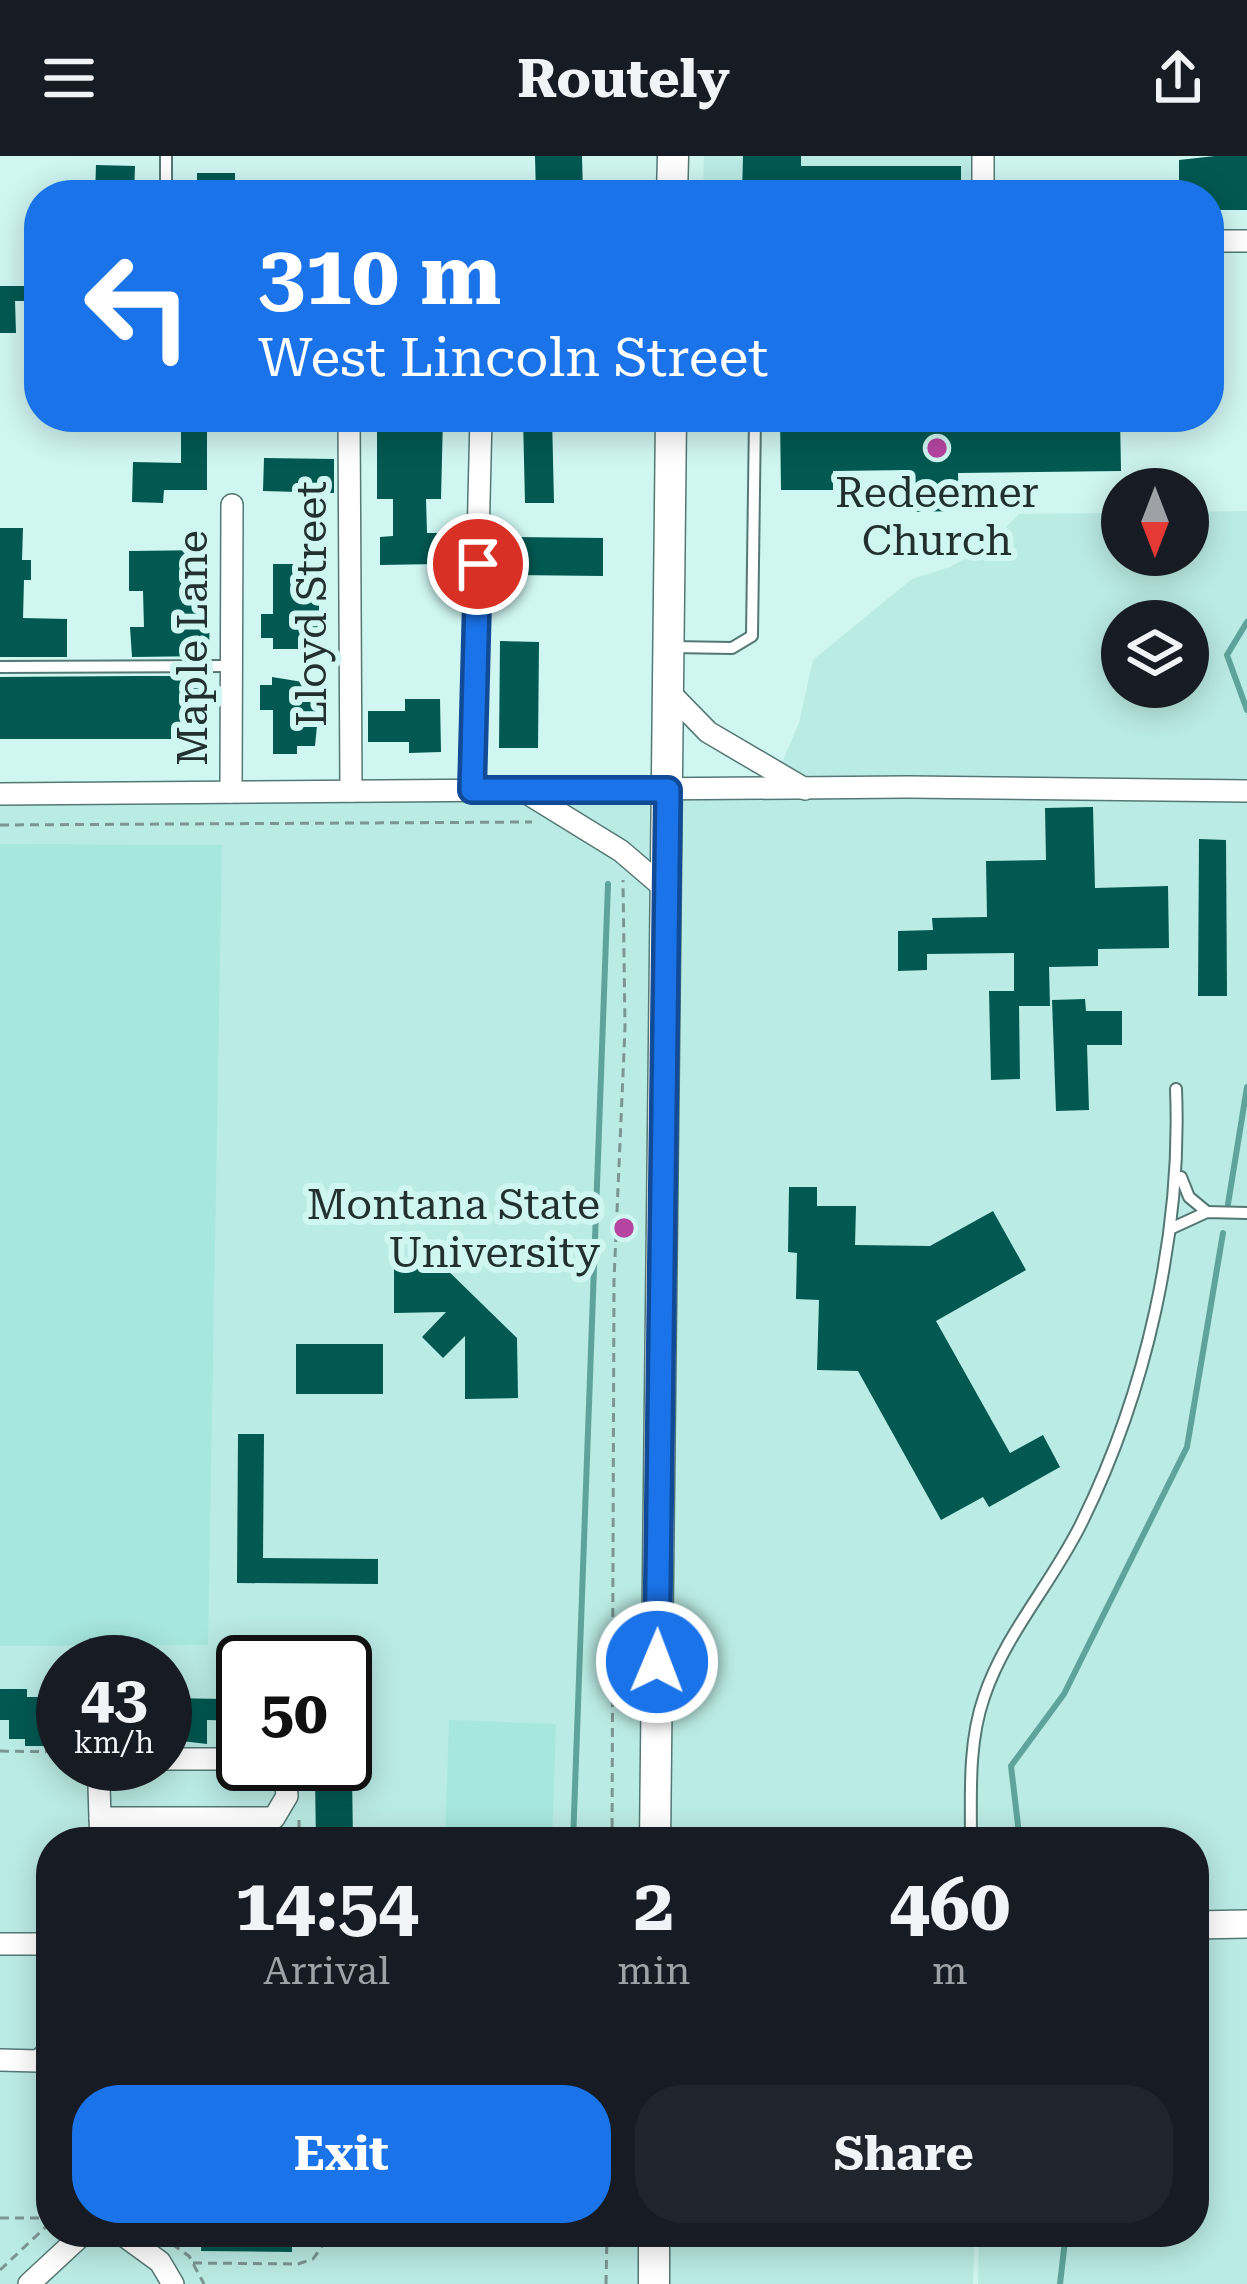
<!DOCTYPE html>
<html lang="en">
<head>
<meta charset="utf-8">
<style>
  body { margin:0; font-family:"Roboto Serif",serif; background:#20242c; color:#f1f3f6; height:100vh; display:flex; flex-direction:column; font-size:45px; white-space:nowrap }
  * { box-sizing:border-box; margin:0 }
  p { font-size:39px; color:#9ea1a6 }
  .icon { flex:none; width:66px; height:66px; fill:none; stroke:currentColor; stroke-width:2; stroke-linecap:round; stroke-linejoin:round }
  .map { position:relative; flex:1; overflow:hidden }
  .panel { position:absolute; left:36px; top:1671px; width:1173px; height:420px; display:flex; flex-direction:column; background:#171b24; border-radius:48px; box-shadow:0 6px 30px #0003 }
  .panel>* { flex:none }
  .hud { position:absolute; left:24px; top:24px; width:1200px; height:252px; border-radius:48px; box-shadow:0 6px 30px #0003; background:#1a73e8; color:#fff; overflow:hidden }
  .needle { width:78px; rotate:180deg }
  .controls { position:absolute; left:1101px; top:312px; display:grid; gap:24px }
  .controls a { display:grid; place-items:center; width:108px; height:108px; border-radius:50%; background:#171b24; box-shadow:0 6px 30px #0003; font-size:60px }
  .speed { position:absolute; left:36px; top:1479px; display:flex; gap:24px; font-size:60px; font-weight:700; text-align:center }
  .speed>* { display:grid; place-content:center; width:156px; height:156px; border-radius:50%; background:#171b24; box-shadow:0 6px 30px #0003; line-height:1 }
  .speed small { font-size:30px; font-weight:400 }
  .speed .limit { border:6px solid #111; border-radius:18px; background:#fff; color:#111 }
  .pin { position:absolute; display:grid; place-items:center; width:102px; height:102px; color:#fff; margin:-51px; border:6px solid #fff; border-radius:50%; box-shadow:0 3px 12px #0007 }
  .me { position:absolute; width:132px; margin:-66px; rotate:1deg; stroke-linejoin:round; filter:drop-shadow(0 0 9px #0008) }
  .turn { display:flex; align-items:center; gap:42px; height:252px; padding:0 36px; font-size:54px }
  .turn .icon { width:156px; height:156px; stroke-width:2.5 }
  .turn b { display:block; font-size:84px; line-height:102px }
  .eta { display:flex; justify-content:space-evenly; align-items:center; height:204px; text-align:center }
  .eta b { font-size:72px; font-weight:700; line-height:84px }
  .action { display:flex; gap:24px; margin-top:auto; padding:24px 36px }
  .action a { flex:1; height:138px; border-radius:48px; background:#1a73e8; color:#fff; font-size:48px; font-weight:700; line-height:138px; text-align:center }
  .action a+a { background:#20242c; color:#f1f3f6 }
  header { display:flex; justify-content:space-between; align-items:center; height:156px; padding:0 36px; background:#171b24; font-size:54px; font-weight:700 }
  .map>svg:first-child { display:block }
  .built { fill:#bbebe5; fill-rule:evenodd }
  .green { fill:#a6e7de }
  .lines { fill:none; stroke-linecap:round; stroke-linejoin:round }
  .stream { stroke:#5ea49c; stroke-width:6 }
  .building { fill:#025952 }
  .service-casing { stroke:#547873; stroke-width:14 }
  .minor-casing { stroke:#547873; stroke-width:24 }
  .tertiary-casing { stroke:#547873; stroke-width:30 }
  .secondary-casing { stroke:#547873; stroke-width:33 }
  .path { stroke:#7b9693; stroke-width:3; stroke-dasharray:9 6; stroke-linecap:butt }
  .service { stroke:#fff; stroke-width:10 }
  .minor { stroke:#fff; stroke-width:21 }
  .tertiary { stroke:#fff; stroke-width:27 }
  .secondary { stroke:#fff; stroke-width:30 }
  .route-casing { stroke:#114b97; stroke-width:30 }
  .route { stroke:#1a73e8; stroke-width:21 }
  .poi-dot { fill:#b645a1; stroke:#cff6f1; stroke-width:4.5 }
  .labels { text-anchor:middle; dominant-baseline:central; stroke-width:12; stroke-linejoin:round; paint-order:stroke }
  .poi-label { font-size:42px; fill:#22312f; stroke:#cff6f1 }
  .street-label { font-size:42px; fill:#22312f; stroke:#cff6f1 }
</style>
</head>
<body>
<header><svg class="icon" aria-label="menu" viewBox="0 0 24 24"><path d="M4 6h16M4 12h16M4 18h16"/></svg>Routely<svg class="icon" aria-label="share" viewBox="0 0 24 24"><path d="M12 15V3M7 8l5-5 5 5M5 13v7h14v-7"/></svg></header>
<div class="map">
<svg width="1247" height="2128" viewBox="0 0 1247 2128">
  <rect width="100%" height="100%" fill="#cff6f1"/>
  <g class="built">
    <path d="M704,0h283l-1,39h-283z"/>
    <path d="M1247,355v1414l-53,1v-84h-1143v390h924l-2,52h-973v-1490l770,-4 29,-67 14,-63 99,-81 38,-12 36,-20 33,-33 103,-1v42h66v-43zM1122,465h66v66h-66zM63,1506h102v102h-102zM243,1506h102v102h-102z"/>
    <path d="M1194,1773h53v355h-269l1,-52h215z"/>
  </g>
  <g class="green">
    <path d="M0,688l222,1 -14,800 -208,1z"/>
    <path d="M449,1564l107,4 -4,118h-107z"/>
  </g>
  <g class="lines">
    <g class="stream">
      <path d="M1247,466l-20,33 20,55"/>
      <path d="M1228,1048l19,-117"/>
      <path d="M573,1686l35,-958"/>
      <path d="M1020,1686l-9,-76 53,-72 123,-247 36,-214"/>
      <path d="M1060,2128l6,-52"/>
    </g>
  </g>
  <g class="building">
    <path d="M535,0h47l1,39h-47z"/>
    <path d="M743,0h58v10h160v29h-219z"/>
    <path d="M1215,0h32v54h-38v-15h-30v-35z"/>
    <path d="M96,9l39,1 -1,29h-39z"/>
    <rect x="197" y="17" width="38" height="22"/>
    <path d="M0,130h29v15h-14l1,32h-16z"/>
    <path d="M377,261h66l-2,82h-15l1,34h10l1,31 -58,1v-28l13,-1v-37h-16z"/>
    <path d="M523,261h29l2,86h-29z"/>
    <path d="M780,261h54v5l286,-5 1,54 -163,2 1,38 -49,1 -1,-42 -76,1v19h-52z"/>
    <path d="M207,274v60h-43l-1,13 -31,-1 1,-40 48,1v-32z"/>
    <path d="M264,302l70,1v34l-71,-2z"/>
    <path d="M0,372h23l-1,32h9v20h-7l-1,38 44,1v38h-67z"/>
    <path d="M514,381l89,1v38l-90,-1z"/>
    <path d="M211,394l-2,106 -77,1 -2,-30h14l-1,-36h-14v-40z"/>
    <path d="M273,408h26v9h20v66h-18v10h-28v-11h-12v-24h12z"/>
    <path d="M500,485l39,1 -1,106h-39z"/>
    <path d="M138,520h68v48h-5v15h-201v-62z"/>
    <path d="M272,521l49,8 -6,61h-18v8h-24v-44h-13v-25h12z"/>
    <path d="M405,543h35l1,53 -32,1v-11h-41v-31h37z"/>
    <path d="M1093,651l2,81 73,-2 1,62 -71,1v17l-49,1 1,39h-31l1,73 -29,1 -2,-89h25v-38l-87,1v16l-29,1v-40l35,-1 -1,-12 55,-1 -1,-56 60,-1 -1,-52z"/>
    <path d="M1199,683l27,1 1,156h-29z"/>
    <path d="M1085,843l1,12h36v34h-35l2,65 -33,1 -4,-111z"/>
    <path d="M789,1031h28v19h39l-1,39 75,1 63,-35 33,59 -90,51 74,132 33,-18 17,32 -71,40 -6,-10 -42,23 -83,-149 -41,-1 2,-70 -23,-1 1,-46 -9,-1z"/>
    <path d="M394,1104h43l80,78 1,60 -53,1v-63l-22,22 -21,-21 24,-25 -52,1z"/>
    <rect x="296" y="1188" width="87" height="50"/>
    <path d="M238,1278h26l-1,124 115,1v25l-141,-1z"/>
    <path d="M225,1530h18v35l-36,-1v24l-42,-5v-41l60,1z"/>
    <path d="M0,1533h27v8h30l-1,49h-31v-7h-16v-19h-9z"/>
    <path d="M352,1619l1,67h-37l-1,-66z"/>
    <path d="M202,2076h90v20l-91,-1z"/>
  </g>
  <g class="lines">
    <g class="service-casing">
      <g id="service">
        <path d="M166,39v-39"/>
        <path d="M672,491l60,1 20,-12 3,-219"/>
        <path d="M0,511l232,-1"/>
        <path d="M1181,1021l8,20 18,15"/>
        <path d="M1170,1073l37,-17 40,1"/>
        <path d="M971,1686c0,-48 -3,-99 13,-145 21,-63 69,-115 98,-175 64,-130 100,-288 94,-433"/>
      </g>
    </g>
    <g class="minor-casing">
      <g id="minor">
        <path d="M983,0v39"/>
        <path d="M1209,85h38"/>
        <path d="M349,261l2,374"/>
        <path d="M669,536l39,40 97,57"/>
        <path d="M472,634l9,-373"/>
        <path d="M522,634l99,61 42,36"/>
        <path d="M231,636l1,-287"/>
        <path d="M0,638l908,-7 339,4"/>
        <path d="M165,1603h78"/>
        <path d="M111,1608l-12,22 1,32h174l13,-22 -3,-32"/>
        <path d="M100,1662l1,24"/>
        <path d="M0,1788h51"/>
        <path d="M0,1904l38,1 13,-11"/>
        <path d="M119,2076l41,30 13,22"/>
        <path d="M29,2128l56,-52"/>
      </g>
    </g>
    <g class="tertiary-casing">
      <path id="tertiary" d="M1194,1769l53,-1"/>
    </g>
    <g class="secondary-casing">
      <g id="secondary">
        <path d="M672,39l1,-39"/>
        <path d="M655,1686l16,-1425"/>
        <path d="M654,2128v-52"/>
      </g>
    </g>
    <g class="path">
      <path d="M0,669l532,-3"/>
      <path d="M0,1595l63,1"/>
      <path d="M68,1608v8h16"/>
      <path d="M299,1686v-22"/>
      <path d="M612,1686l2,-562 11,-252 -2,-148"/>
      <path d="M0,2062h51"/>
      <path d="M172,2088l17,12 15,28"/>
      <path d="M193,2107l105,1 15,-5 19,-27"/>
      <path d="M0,2114l51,-48"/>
      <path d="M606,2128l1,-52"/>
    </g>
    <use href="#service" class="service"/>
    <use href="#minor" class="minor"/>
    <use href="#tertiary" class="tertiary"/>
    <use href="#secondary" class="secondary"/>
  </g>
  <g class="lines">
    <g class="route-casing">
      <path id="route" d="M478,408l-6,226h196l-11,872"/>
    </g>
    <use href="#route" class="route"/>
  </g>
  <g class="poi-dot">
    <circle cx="937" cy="292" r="12"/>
    <circle cx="624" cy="1072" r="12"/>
  </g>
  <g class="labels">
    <g class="poi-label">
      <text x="937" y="336">Redeemer<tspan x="937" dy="48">Church</tspan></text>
      <text x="600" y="1048" text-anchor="end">Montana State<tspan x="600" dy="48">University</tspan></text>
    </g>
    <g class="street-label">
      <text transform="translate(311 448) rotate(-90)">Lloyd Street</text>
      <text transform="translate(192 492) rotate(-90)">Maple Lane</text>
    </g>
  </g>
</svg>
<div class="controls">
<a><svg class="needle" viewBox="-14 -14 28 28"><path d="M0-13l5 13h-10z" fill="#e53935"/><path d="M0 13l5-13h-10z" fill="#9ea1a6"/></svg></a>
<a><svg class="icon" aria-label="layers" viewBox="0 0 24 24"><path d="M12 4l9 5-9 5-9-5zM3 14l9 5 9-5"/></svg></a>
</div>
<div class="speed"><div>43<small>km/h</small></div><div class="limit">50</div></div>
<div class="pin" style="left:478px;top:408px;background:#d93025"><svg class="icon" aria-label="arrive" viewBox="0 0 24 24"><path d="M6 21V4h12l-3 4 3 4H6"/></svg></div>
<svg class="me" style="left:657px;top:1506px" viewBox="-20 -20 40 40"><circle r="17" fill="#1a73e8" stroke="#fff" stroke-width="3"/><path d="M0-11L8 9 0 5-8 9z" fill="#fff"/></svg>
<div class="hud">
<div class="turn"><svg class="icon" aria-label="left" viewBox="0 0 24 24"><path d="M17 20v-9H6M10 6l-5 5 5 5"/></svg><div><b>310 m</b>West Lincoln Street</div></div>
</div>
<section class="panel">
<div class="eta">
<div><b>14:54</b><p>Arrival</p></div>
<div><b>2</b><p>min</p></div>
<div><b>460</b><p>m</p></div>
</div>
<div class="action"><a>Exit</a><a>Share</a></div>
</section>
</div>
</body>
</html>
